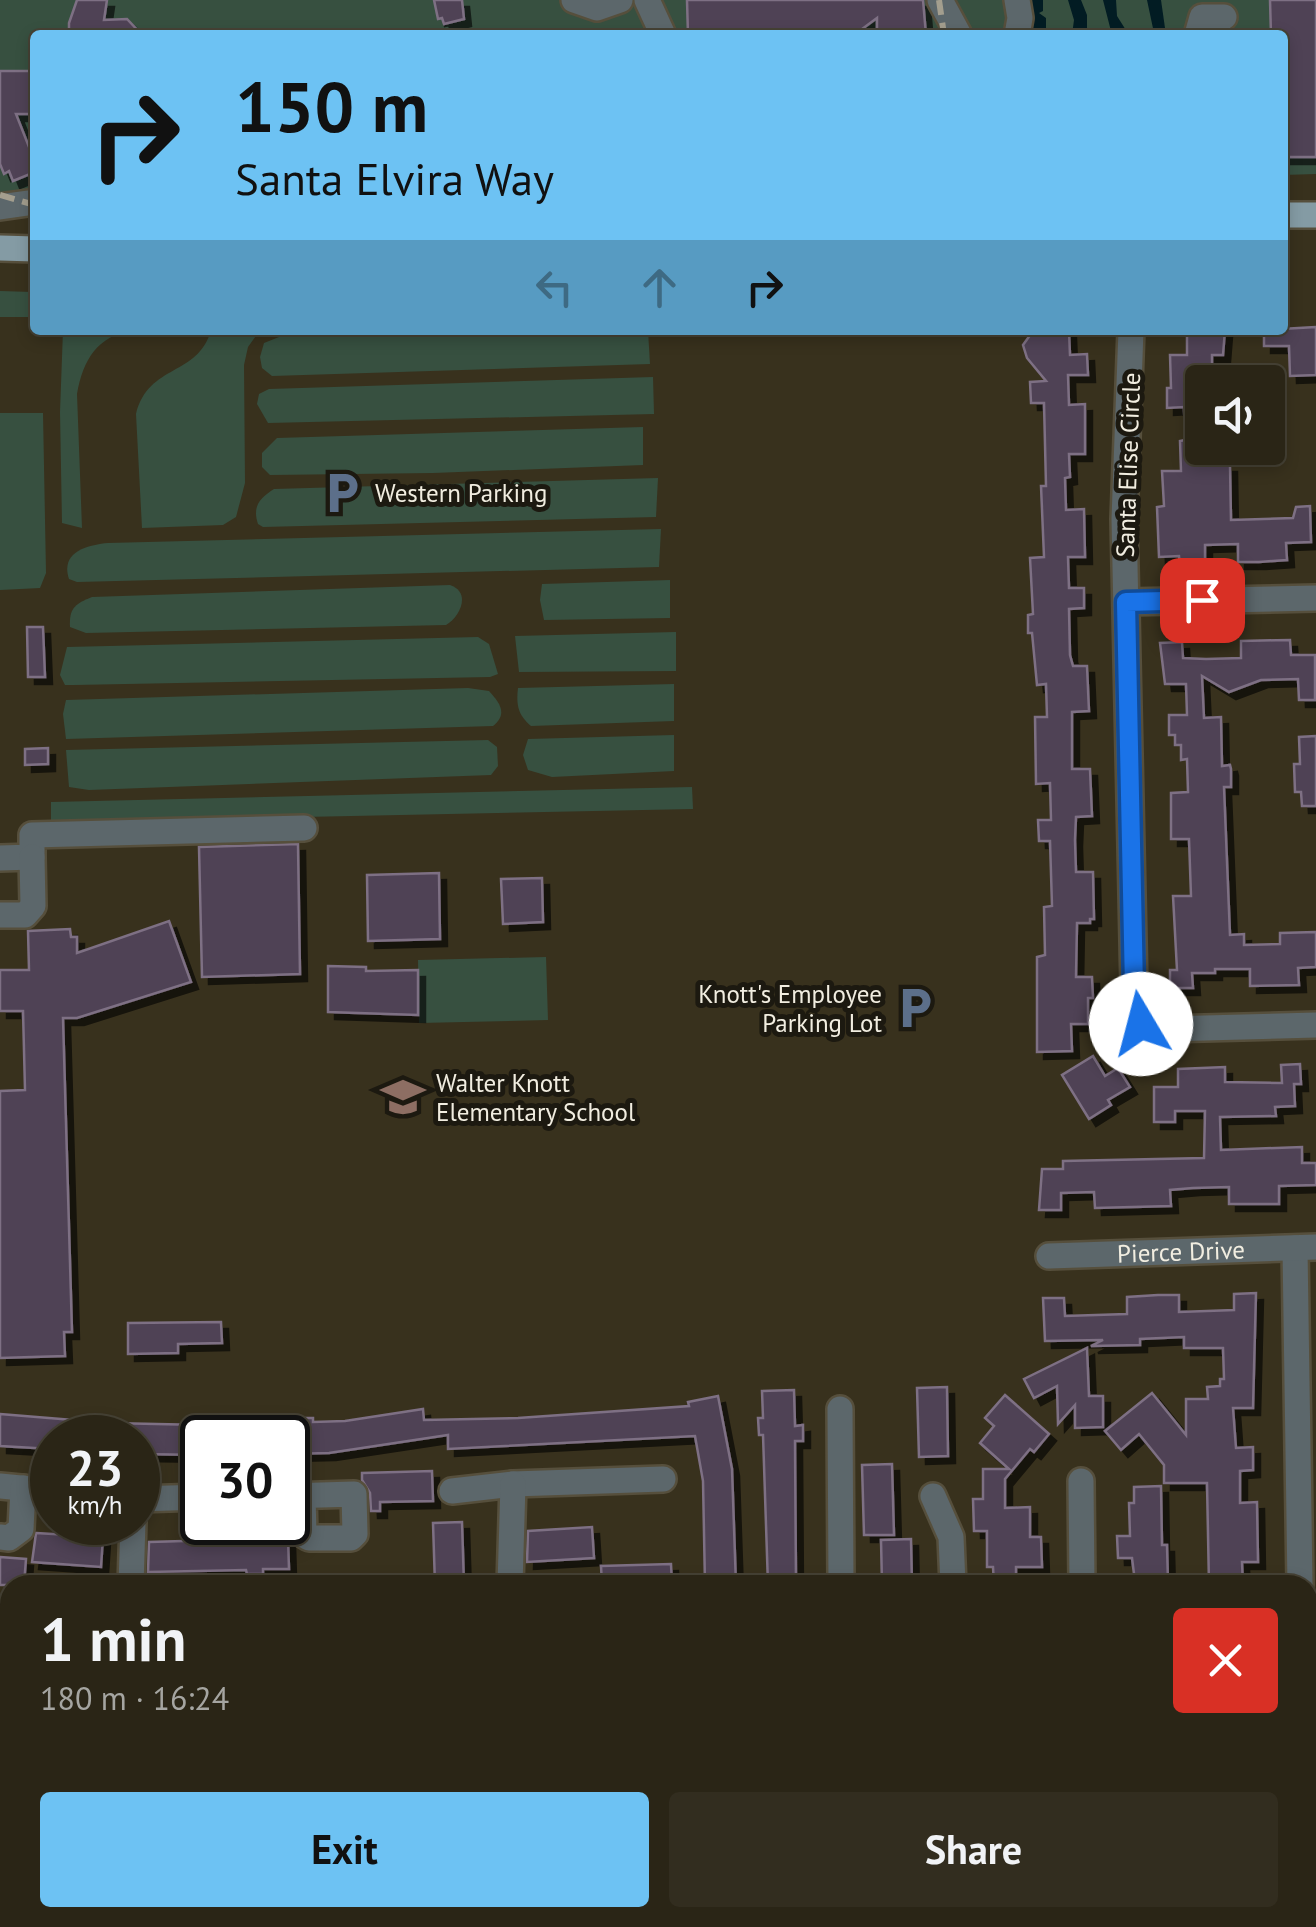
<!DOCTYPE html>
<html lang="en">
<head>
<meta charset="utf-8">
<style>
  body { margin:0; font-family:"PT Sans",sans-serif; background:#322d1f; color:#f1f3f6; height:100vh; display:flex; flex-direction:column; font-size:38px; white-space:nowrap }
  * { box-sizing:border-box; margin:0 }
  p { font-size:32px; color:#a5a5a1 }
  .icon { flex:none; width:55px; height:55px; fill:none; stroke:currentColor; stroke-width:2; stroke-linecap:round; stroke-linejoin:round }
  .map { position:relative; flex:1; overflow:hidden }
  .panel { position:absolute; left:0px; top:1575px; width:1318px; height:352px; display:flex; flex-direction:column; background:#2a2516; border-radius:30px 30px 0 0; box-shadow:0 5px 15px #0003,0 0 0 2px #464235 }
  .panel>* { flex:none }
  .top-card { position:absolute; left:30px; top:30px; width:1258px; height:305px; border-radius:10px; box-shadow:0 5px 15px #0003,0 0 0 2px #464235; background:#6dc2f3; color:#111; overflow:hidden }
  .fabs { position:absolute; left:1185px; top:365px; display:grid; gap:20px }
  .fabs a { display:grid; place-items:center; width:100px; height:100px; border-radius:10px; background:#2a2516; box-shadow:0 5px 15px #0003,0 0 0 2px #464235; font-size:50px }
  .speed { position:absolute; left:30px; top:1415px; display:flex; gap:20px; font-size:50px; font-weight:700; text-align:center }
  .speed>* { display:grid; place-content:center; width:130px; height:130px; border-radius:50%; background:#2a2516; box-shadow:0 5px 15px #0003,0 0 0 2px #464235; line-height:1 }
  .speed small { font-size:25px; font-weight:400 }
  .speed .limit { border:5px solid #111; border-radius:15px; background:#fff; color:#111 }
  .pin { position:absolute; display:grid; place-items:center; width:85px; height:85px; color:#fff; margin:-42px; border-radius:20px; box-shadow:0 5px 15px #0006 }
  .me { position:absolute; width:110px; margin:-55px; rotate:352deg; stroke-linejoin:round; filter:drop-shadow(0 0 8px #0008) }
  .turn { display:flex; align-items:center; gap:35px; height:210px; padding:0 40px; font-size:45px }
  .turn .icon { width:130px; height:130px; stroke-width:2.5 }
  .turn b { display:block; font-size:70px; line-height:85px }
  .lanes { display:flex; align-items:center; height:95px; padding:0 40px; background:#0003; justify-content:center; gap:50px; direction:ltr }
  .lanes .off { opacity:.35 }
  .round { display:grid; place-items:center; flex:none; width:105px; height:105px; border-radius:10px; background:#322d1f }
  .summary { display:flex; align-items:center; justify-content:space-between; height:170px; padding:0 40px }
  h1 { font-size:60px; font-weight:700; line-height:75px }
  .action { display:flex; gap:20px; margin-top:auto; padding:20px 40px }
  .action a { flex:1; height:115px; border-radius:10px; background:#6dc2f3; color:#111; font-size:40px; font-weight:700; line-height:115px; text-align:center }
  .action a+a { background:#322d1f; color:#f1f3f6 }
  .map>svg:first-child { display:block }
  .green { fill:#375040 }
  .water { fill:#021c23 }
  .building { fill:#4f4355; stroke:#7e7084; stroke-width:2.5; filter:url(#shadow) }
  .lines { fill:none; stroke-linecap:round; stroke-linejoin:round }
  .minor-casing { stroke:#564f3c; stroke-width:30 }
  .major-casing { stroke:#564f3c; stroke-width:30 }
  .minor { stroke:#5c676b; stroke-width:25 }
  .major { stroke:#849ba4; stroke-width:25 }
  .rail { stroke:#a39e8e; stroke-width:6; stroke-dasharray:15 8; stroke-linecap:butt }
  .route-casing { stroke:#114b97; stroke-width:25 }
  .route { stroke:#1a73e8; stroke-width:18 }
  .labels { text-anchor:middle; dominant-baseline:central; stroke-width:10; stroke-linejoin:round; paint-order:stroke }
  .street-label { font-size:25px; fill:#f1ede0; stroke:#1c1910 }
  .poi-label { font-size:25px; fill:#f1ede0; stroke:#1c1910; text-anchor:start }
</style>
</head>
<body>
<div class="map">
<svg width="1316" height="1927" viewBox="0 0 1316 1927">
  <defs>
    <filter id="shadow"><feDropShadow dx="7" dy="7" stdDeviation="0" flood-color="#0009"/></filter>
  </defs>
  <rect width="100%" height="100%" fill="#38311d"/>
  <g class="green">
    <path d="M0,0h1316v174l-33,1 -1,-140h-1247v176h-35z"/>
    <path d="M0,291l32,1v25h-32z"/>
    <path d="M63,330h70c-36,6 -50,30 -56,64l5,134 -20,-5 -2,-111z"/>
    <path d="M211,330h49l-12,17 -4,18 1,118 -9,34 -13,8 -81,3 -6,-114c13,-51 62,-37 75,-84z"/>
    <path d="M449,330h199l2,34 -378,12 -10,-8 -2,-11 4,-14 20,-8z"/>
    <path d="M653,377l1,37 -386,9 -11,-19 2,-10 10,-5z"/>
    <path d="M0,413h43l3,160 -6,15 -40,2z"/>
    <path d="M643,427v38l-210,8 -163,2 -8,-8v-14l15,-15z"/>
    <path d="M658,478l-2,39 -393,10 -5,-3c-6,-18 2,-26 16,-35z"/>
    <path d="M661,529l-2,38 -582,15 -8,-3c-9,-27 18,-34 39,-36z"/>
    <path d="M670,580v38l-126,2 -4,-20 2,-16z"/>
    <path d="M450,585c21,7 11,31 -4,40l-360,8 -16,-6c-1,-19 5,-23 22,-30z"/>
    <path d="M676,632v39l-157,1 -4,-36z"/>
    <path d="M478,637l11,7 9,30 -8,3 -416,8h-9l-5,-10 7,-28z"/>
    <path d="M674,684v37l-143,5c-13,-11 -15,-21 -13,-38z"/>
    <path d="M468,688l21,3c11,12 19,23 4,35l-427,13 -3,-25 3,-14z"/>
    <path d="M674,735v36l-122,6 -24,-7 -5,-15 5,-16z"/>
    <path d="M488,740l9,7 1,19 -7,9 -402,15 -20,-3 -3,-37z"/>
    <path d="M692,787l1,22 -642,13v-20z"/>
    <path d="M546,957l2,63 -129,3 -1,-63z"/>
  </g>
  <g class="water">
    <path d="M1031,0h12v11l-4,2 7,5v17h-13z"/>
    <path d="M1068,0h13l6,15v20h-15l2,-15z"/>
    <path d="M1103,0h13l1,16 12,19h-17z"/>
    <path d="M1147,0h14l5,35 -12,-2z"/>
  </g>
  <g class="building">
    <path d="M77,0h30l-3,20 23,-1 15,16h-73v-12z"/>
    <path d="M434,0h28l2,19 -20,5 -2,-6 -4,1z"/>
    <path d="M687,0h236l3,35h-49v-17l-23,17h-166z"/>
    <path d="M1270,0h46v157h-34v-122h-11z"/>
    <path d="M0,71h35v43h-19l15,38 4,-1v21l-22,9 -4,-10 -5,3 -4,-10z"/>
    <path d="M1316,327v48l-26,1 -1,-30h-25v-16z"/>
    <path d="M1225,330l-2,25h-11v16h-10v77h17l1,17h10l1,55 62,-2 3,-11 14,-1 1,36 -25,1 1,17 -28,2h-21v-18l-33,1v19l-25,1 -1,-9 -20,1 -2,-50 7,-1 -2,-35h19l-1,-30 5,-1 -1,-33 -17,1v-20h4l-1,-33h17v-24z"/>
    <path d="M1033,331h36l1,24 17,-1 1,21h-20l1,30 16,-1v50h-16l1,23 -5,1 1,32 18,-1 1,48h-17l1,31h15v20l-15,1 1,46 3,11h14l2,45 -17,1v57h18l2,47 -16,1 -1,23 1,32h17l1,47h-4v4h-13l-1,54h16l1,21h-5v26h-17l1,27 -35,1v-95l8,-2 -1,-48 8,-1 -2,-65h-11l-1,-21h13l-1,-37 -14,1 -1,-67h12l-1,-33 -9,1 -5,-52h-4v-18l5,-1 -3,-56 14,-1 -3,-71h5l-2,-83h-13l-1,-21 16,-1 -19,-23 -4,-13z"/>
    <path d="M27,627h16l2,50h-17z"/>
    <path d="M1290,640l1,15h24v45h-16l-1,-21 -37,1 -32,12 -27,-16 2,42 17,-1 1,49 8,-1 1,4v18h-7l6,148 14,-1v11l36,-1v-11l36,-1v35l-18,1 1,17 -49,1v-17h-35v4h-23l1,15h-23v-18h7l-4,-74h18l-2,-57h-18v-46l17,-1 -1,-33 -6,1v-15h-6v-10h-6v-20h18l-1,-31h-21l-5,-41 22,-1 1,16 23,1 35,-1v-17z"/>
    <path d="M1316,736v70h-14l-1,-14h-6l-1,-28h6l-1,-27z"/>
    <path d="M48,748v16l-23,1v-16z"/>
    <path d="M298,844l2,130 -98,3 -3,-130z"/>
    <path d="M439,873l1,66 -72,2 -1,-66z"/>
    <path d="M542,878l1,44 -40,2 -2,-45z"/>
    <path d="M169,921l22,61 -114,36h-14l9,314h-8l1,24 -65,2v-267l25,-1 -2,-79h-23v-41h29l-1,-39 42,-2 1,8h6v16z"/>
    <path d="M328,966l38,1v4l52,-1v45l-90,-3z"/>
    <path d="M1093,1056l12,20 13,-8 12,19 -22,13 3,5 -22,14 -27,-44z"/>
    <path d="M1300,1064l1,20h-7l1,22 -20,1 1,9 -56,1 1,33 81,-3v16h14v22l-37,1v18h-50v-17l-36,1 -23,2 1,16 -76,2 -1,-16 -33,1v17h-22l3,-41h21v-8l141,-3 1,-47h-30v11h-21v-35h24v-18l47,-2v15l57,1 -1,-18z"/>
    <path d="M1256,1293l-3,115h-20l3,40 17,-1v23l-13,1v32l17,-1 1,60h-16l1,23h-34l-2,-102h-43v-18l-25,-31 -18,16 -16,-19 47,-38 34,42v-36h22l-1,-12 13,-1v-7h4l-1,-31h-39v-11l-44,2v6l-49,1 12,-6 -58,1 -2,-43h21l1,18 62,-2v-17l31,-2h21v17l55,-2v-16z"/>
    <path d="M221,1322l1,21 -44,1v9l-50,1v-31z"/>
    <path d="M1087,1348l2,48h14v31l-28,1v-23l-17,19 -1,-38 -23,12 -10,-19z"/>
    <path d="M947,1387l1,69 -29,1 -2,-69z"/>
    <path d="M794,1390l1,36 8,-1v16h-8l1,144h-28l-5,-150h-4l-1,-17h5l-1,-27z"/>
    <path d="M1005,1395l44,39 -15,18 -4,-3 -25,30v29l25,-1v30h11l1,30h-26v17l-22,1 -1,-18h-6v-36h-13l-1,-32h10v-30h26l-29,-26 14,-17 -9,-8z"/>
    <path d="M718,1396l14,73 4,116h-31l-2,-104 -8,-45 -247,13v-14l-119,18 -41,1v-16h-19l-1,-15 28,-1 -1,-4h18v4l32,-1 78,-12 1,11 94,-2 171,-12 -1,-4z"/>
    <path d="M0,1414l110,9 92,2v30l-64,-1v-16h-86v11l-52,-3z"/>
    <path d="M220,1420h16l1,18h-17z"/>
    <path d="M892,1464l2,71h-30l-2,-70z"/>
    <path d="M432,1471l1,30 -53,1v9h-9l-1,-18 -8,-13v-7z"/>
    <path d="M1161,1486l1,59h5l1,37h-33l-3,-24h-14l-1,-22h13l-1,-33h5v-16z"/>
    <path d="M462,1522l2,63h-29l-2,-62z"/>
    <path d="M592,1527l2,31 -67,4 1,-31z"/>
    <path d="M36,1533l67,4 -2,30 -69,-5z"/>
    <path d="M288,1538l1,31h-26v5h-16l-1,-4 -98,2 1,-30z"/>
    <path d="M911,1539l1,46h-30l-1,-45z"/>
    <path d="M0,1557l26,2 -2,26h-24z"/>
    <path d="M671,1564l1,21h-70l-1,-19z"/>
  </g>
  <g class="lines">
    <g class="minor-casing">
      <g id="minor">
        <path d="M574,0l23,8 23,-8"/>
        <path d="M647,0l16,35"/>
        <path d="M940,0l19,35"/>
        <path d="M1017,0l3,18 -3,17"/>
        <path d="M1197,35l5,-18h22"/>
        <path d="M0,207l35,-5"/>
        <path d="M1131,330l-7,189 10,469 7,36 25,5 150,-4"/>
        <path d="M1126,602l190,-4"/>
        <path d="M0,858l32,-1v-22l272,-7"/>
        <path d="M0,915h25l8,-9 -1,-49"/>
        <path d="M1295,1248l5,337"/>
        <path id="s1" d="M1049,1256l267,-9"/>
        <path d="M840,1409l1,176"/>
        <path d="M1081,1481l1,104"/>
        <path d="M0,1486l52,5"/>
        <path d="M452,1491l61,-7 150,-5"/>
        <path d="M288,1496l66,-2 1,40 -4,4h-42l-5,-3 -1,-40"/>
        <path d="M933,1496l18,41 2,48"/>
        <path d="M138,1499l64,-2"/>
        <path d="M0,1537l9,1 12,-9 2,-41"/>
        <path d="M131,1585l2,-63"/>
        <path d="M510,1585l3,-101"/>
        <path d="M0,1664h10"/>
        <path d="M0,1710h10"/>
        <path d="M1308,1813h8"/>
        <path d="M0,1914h10"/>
        <path d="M962,1918v9"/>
      </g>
    </g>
    <g class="major-casing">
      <g id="major">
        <path d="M1282,215h34"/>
        <path d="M0,248l35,1"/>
      </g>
    </g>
    <use href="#minor" class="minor"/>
    <use href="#major" class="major"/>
    <g class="rail">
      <path d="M939,0l5,35"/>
      <path d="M0,195l35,10"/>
    </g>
  </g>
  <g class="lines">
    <g class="route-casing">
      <path id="route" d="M1141,1024l-7,-36 -8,-386 76,-2"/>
    </g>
    <use href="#route" class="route"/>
  </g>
  <defs>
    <g id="parking-bare" transform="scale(3.45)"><path d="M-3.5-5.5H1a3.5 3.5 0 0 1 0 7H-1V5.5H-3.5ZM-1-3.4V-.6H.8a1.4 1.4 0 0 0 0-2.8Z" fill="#5c6f8a" stroke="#1c1910" stroke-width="2.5" paint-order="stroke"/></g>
    <g id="school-bare" transform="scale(3.45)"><path d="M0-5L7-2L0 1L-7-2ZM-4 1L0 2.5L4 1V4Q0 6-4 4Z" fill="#8d6e63" stroke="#1c1910" stroke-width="2.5" paint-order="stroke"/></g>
  </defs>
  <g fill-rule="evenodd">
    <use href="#parking-bare" x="342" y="493"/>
    <use href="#parking-bare" x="915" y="1008"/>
    <use href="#school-bare" x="403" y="1097"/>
  </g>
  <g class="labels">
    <g class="street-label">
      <text transform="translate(1128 465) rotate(-88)">Santa Elise Circle</text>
      <text stroke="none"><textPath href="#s1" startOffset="132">Pierce Drive</textPath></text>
    </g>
    <g class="poi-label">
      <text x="375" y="493">Western Parking</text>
      <text x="882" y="994" text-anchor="end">Knott's Employee<tspan x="882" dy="29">Parking Lot</tspan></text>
      <text x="436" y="1083">Walter Knott<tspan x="436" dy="29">Elementary School</tspan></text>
    </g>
  </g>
</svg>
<div class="fabs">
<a><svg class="icon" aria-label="sound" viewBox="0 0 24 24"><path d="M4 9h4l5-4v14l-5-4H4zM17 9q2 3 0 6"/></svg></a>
</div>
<div class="speed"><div>23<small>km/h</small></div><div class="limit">30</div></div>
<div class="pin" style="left:1202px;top:600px;background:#d93025"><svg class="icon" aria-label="arrive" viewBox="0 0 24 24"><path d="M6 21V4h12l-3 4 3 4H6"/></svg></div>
<svg class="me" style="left:1141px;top:1024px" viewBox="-20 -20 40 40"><circle r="19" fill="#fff"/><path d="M0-13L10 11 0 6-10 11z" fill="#1a73e8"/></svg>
<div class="top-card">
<div class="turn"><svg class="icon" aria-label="right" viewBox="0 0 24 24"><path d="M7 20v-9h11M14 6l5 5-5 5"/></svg><div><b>150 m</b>Santa Elvira Way</div></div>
<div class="lanes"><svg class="icon off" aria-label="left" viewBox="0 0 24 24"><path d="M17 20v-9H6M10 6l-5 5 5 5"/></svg><svg class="icon off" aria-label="ahead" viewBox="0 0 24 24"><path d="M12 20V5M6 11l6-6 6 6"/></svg><svg class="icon" aria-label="right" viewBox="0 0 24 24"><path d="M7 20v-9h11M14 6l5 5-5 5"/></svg></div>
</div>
<section class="panel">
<div class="summary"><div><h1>1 min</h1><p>180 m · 16:24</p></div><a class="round" style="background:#d93025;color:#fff"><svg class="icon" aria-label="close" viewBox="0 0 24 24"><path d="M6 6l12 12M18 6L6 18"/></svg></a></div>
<div class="action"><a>Exit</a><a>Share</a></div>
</section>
</div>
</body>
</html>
